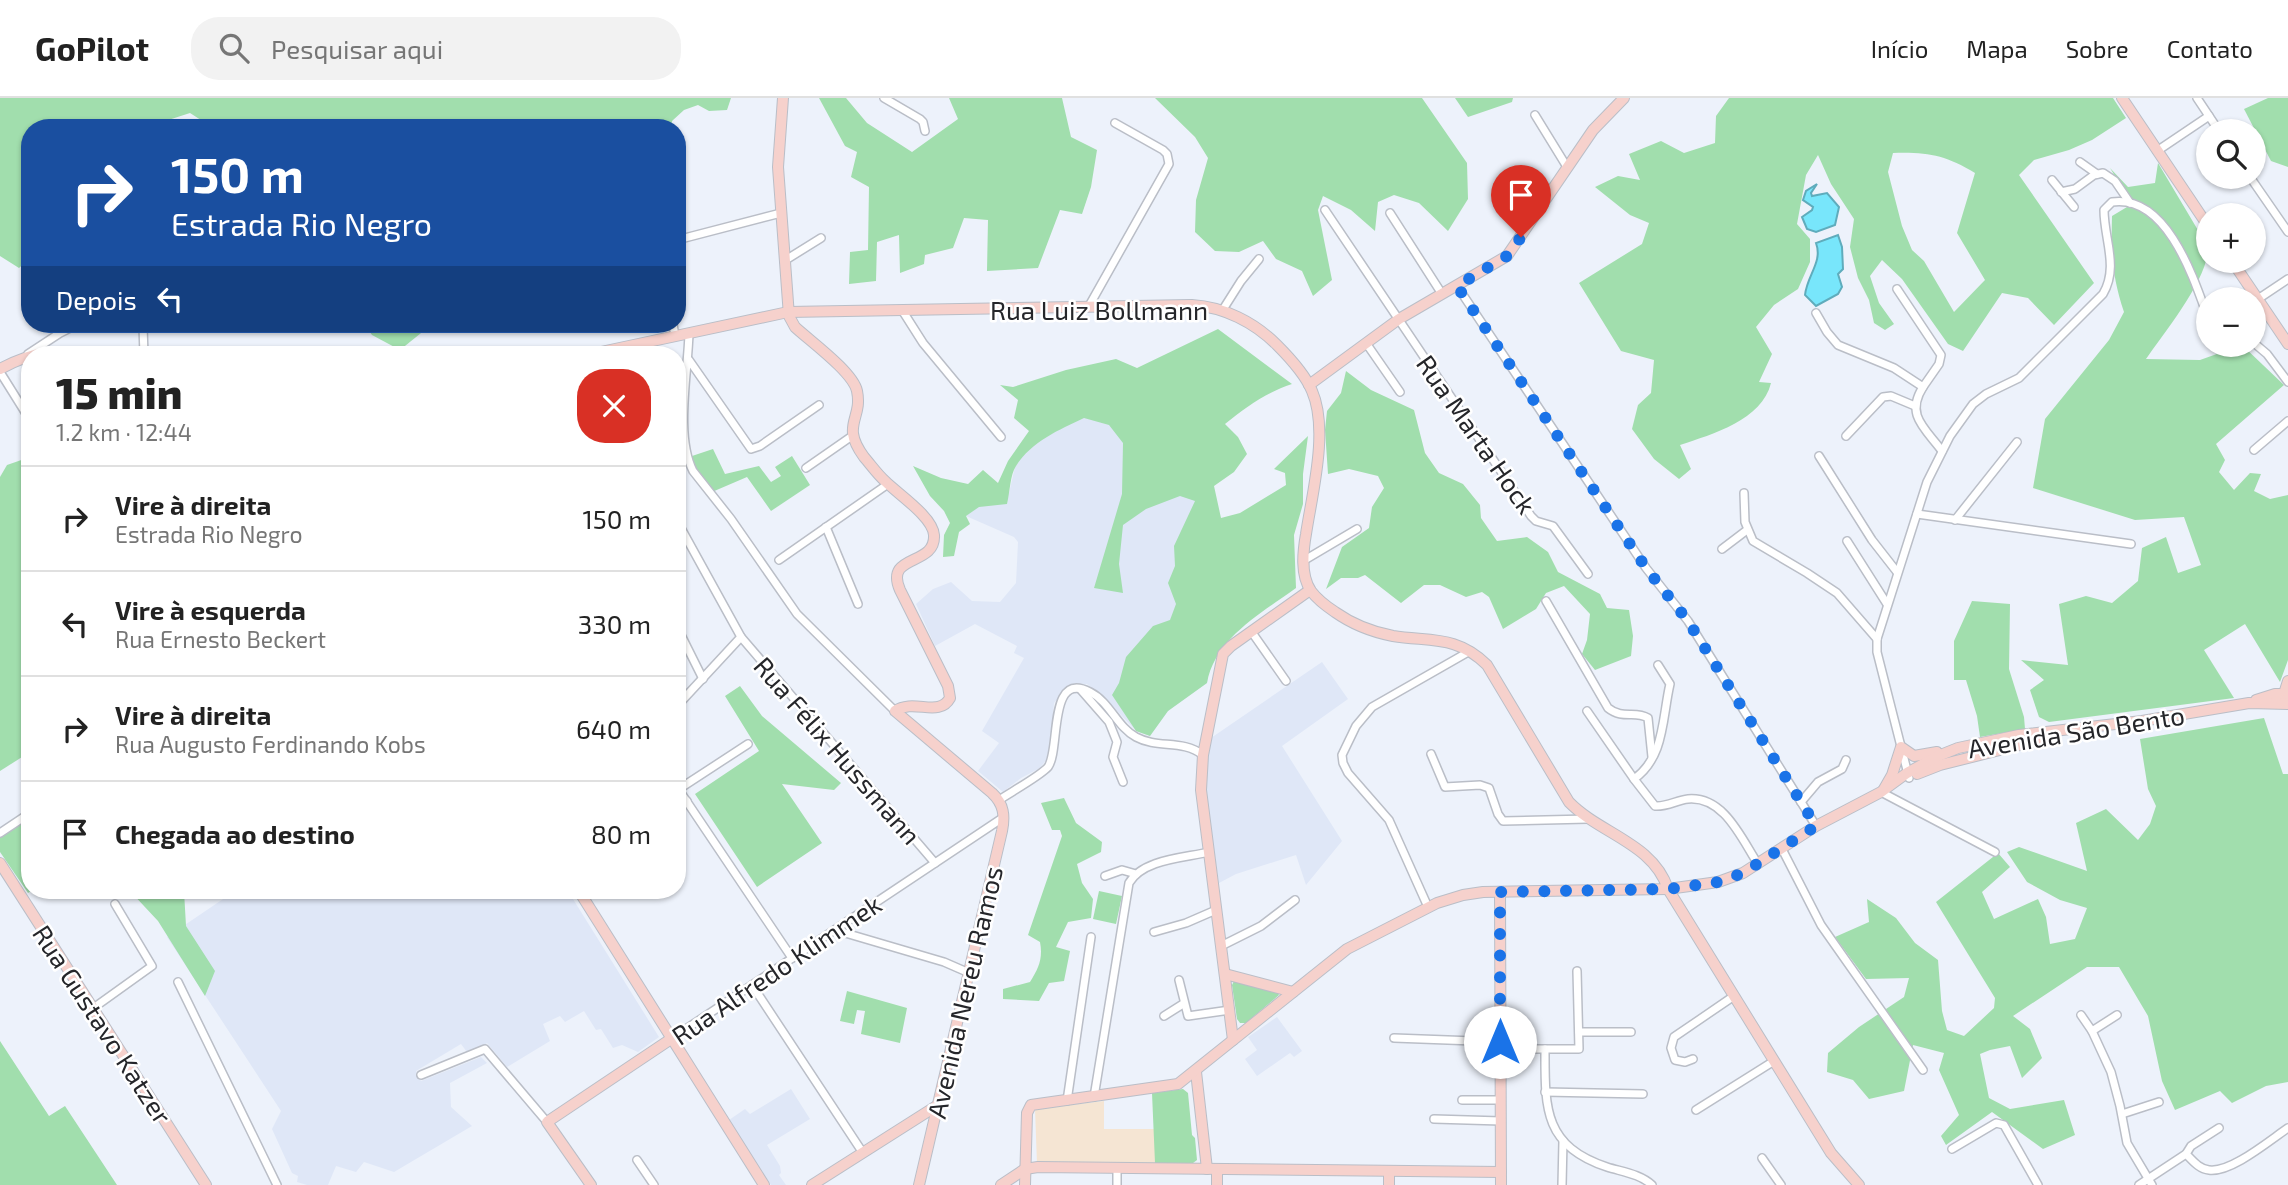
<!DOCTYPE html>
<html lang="pt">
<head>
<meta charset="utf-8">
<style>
  body { margin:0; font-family:"Exo 2",sans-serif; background:#f2f2f2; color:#222; height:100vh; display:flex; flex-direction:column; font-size:26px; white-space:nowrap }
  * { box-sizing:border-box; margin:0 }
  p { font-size:23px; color:#767676 }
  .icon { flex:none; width:38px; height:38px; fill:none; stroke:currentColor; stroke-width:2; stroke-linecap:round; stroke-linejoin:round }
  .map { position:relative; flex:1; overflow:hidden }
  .side { position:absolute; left:21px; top:248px; width:665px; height:553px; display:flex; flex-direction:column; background:#fff; border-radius:28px; box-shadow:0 2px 5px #0004 }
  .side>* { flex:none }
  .top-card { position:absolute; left:21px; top:21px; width:665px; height:214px; border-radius:28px; box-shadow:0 2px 5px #0004; background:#1a4fa0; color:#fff; overflow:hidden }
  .buttons { position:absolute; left:2196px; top:21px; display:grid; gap:14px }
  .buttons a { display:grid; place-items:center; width:70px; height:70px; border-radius:50%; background:#fff; box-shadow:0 2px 5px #0004; font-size:35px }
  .pin { position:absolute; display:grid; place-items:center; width:60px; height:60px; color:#fff; margin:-72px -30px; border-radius:50% 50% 50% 0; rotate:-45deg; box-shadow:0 0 7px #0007 }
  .pin .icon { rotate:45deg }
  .me { position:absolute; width:77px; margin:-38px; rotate:0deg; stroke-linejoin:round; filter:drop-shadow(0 0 5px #0008) }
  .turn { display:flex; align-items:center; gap:24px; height:147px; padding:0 35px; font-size:32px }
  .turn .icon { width:91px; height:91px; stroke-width:2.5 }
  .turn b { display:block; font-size:49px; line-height:60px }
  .then { display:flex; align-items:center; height:66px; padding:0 35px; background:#0003; gap:14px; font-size:26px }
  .round { display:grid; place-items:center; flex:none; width:74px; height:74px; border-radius:28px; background:#f2f2f2 }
  .headline { display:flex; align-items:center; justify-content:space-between; height:119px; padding:0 35px }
  h1 { font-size:42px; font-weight:800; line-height:52px }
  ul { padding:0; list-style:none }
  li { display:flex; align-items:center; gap:21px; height:105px; padding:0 35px; border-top:2px solid #e0e0e0 }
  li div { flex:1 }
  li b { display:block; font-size:26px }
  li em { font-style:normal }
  header { display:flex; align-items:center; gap:42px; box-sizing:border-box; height:98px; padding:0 35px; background:#fff; border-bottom:2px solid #e0e0e0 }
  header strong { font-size:33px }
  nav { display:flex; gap:38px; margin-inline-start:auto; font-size:24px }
  .search { width:490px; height:63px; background:#f2f2f2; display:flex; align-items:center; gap:18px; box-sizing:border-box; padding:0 24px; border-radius:28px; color:#767676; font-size:26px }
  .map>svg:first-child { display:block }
  .built { fill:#dfe7f7 }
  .medical { fill:#f5e5d3 }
  .green { fill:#a1dead; fill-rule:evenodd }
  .water { fill:#78e6fb; stroke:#5facbc; stroke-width:2 }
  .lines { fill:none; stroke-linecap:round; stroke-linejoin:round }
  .street-casing { stroke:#babec7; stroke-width:10 }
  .secondary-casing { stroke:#babec7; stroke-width:12 }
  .street { stroke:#fff; stroke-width:7 }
  .secondary { stroke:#f6d1cc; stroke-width:10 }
  .route { stroke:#1a73e8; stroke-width:12; stroke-dasharray:0 21.6 }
  .labels { text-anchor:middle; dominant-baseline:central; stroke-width:5; stroke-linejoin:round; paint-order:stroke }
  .street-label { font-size:26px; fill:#25262a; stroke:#fff }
</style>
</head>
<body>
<header>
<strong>GoPilot</strong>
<div class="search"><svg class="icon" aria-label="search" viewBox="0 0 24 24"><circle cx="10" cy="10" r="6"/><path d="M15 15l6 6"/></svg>Pesquisar aqui</div>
<nav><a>Início</a><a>Mapa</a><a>Sobre</a><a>Contato</a></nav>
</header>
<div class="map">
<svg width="2288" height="1087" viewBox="0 0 2288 1087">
  <rect width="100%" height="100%" fill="#edf2fb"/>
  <g class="built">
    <path d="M1133,276l78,126 19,140 -13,14 -8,17 -2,12 -39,28 -18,25 -14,-5 -33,-35 -16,-12 -12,1 -10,6 -11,12 -4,48 -3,8 -7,9 -19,10 -18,14 -25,-21 21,-28 -17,-12 42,-73 -10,-5 3,-7 -42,-22 -40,22 -19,-42 17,-15 18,-7 21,19 28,1 16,-19 2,-41 -4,-5 -48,-21 5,-21 38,-2 6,-26 25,-62z"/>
    <path d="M1322,564l26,37 -66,47 60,95 -36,44 -10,-30 -60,19 -17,9 -13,-88v-26l5,-31z"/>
    <path d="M235,793h333l91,146 -21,15 -16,-7 -9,3 -12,-19 -5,1 -12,-19 -19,11 -5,-6 -17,8 7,17 -43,26 -20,-24 -17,13 -9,-12 -45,27 5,10 60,-24 6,6 -37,20 1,24 21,19 -78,46 -30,-10 -8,10 -20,-6 -8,19h-21l-10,-3 1,-6 -6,-3 -20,-44 9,-18 -114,-174z"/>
    <path d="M1277,919l25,34 -8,6 -4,-4 -33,23 -12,-17 12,-9 -9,-13z"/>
    <path d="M791,991l19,30 -43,26 13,21 1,7 -2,2 7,10h-15l-42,-65 16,-11 5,5z"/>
  </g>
  <path class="medical" d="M1104,1003v28h51v34l-118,1 -2,-55z"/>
  <g class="green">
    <path d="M0,0h731l-4,12 -18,1 -11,-6 -14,5 -12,11 -1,7h-468l1,-6 -14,-9 -34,11 -3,4h-123v130l-11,10 -19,-12z"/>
    <path d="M819,0h27l21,25 45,29 46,-33 -9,-21h113l9,39 26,13 -6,37 -9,27 -22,-4 -22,58 -51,3 1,-51 -24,-2 -11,30 -28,7 -1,9 -24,9 -1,-38 -22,7 -1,39 -27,3 1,-32 18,-2 1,-63 -18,-10 6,-25 -12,-6z"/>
    <path d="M1155,0h267l45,65 1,36 -20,32 -29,-28 -25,-8 -16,7 -3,29 -24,-21 -28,-14 -5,14 14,70 -19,16 -11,-25 -26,-12 -13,-18 -24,11 -24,-1 -20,-19 1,-32 12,-42 -13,-21z"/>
    <path d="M1455,0h58l-1,4 -44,15z"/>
    <path d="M1729,0h384l13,20 -34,22 -23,10 -35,10 -15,15 75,108 -40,42 -26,-27 -26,-5 -39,58 -15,-7 -46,-65 -20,-19 -12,16 9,27 15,21 -9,6 -11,-7 -5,-23 -11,-22 -8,-31 4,-28 -23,-35 -13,-29 -12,20 -9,49 13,15v23l-12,27 -24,16 -18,22 16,27 -13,28 12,1c-9,37 -58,51 -91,62l11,24 -12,10 -25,-20 -22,-30 6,-24 13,-12 3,-33 -33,-9 -42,-68 63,-39 7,-21 -19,-8 -35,-28 23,-11 22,4 -11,-26 32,-13 23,12 31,-10 1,-27zM1893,55c35,-1 52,2 82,20l-18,60 28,47 -31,32 -30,-51 -12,-11 -10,-24 -14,-54z"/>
    <path d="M2268,0h20v69l-17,-6 -27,-52z"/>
    <path d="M2158,65l50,84c1,31 -44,86 -62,112l54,1 42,-15 42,40 -68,59 9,16 -6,12 15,18 16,-17 11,1 -7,17 16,8 18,-4v165l-8,22 -35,-58 -41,26 30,48 -185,24 -10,-5 -9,-27 14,-10 -23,-20 47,5 -9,-61 27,-8 26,7 26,-22 4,-33 24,-11 12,36 23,-8 -17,-48 -49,3 -102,-32 12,-69 64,-79 15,-28c-12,-36 -13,-59 -12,-96l20,-12 -22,-36 18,19 27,-4z"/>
    <path d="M364,226h58l4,5 -26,21 -28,-15z"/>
    <path d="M1218,231l74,55c-27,9 -46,23 -67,40l13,13 9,17 -13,18 -20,14 7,32 19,-5 46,-28 -1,-12 -11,-4 34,-33 -5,38v30l-9,31 2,53c-34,25 -81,50 -89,95l-39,28 -18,25 -14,-5 -24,-36 7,-12 7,-26 27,-31 17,-6 6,-16 -8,-21 7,-17 -1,-20 21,-45 -15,-5 -34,13 -23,16 -4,39 4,29 -29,-5 28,-94 1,-51 -14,-18 -25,-7c-25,12 -52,23 -68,48 -6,9 -6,26 -9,38l-28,3 -13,9 4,8 -11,8 -5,24 -11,1 1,-22 6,-12 -6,-12 -14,-15 -17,-30 28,12 27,6 15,-14 15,13 10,-22 21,-30 -15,-13 4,-18 -18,-15 13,2 53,-17 50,-11 21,9z"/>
    <path d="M1346,273l25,19 43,20 11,43 14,20 24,11 17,21 1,13 16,23 30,-4 21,15 10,20 42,22 7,14 22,2 4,26 -2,20 -36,14 -13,-16 5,-14 3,-26 -26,-28 -18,7 -10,16 -33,20 -14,-32 -7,-5 -16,5 -26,-12h-16l-23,18 -36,-28 -7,3h-17l-15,11 16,-42 27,-19 3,-21 12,-19 -6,-12 -29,-7 -21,5 -3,-44 2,-19 14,-18z"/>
    <path d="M713,351l12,25 34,-8 12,16 10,-6 -6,-9 17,-11 18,29 -39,26 -24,-34 -35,15 -14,-17 -9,-18z"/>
    <path d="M30,359v295l-30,19v-294l7,-12z"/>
    <path d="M1972,503l38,3 -1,65 15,48 1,12 -45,8 -3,-21 -11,-36h-12v-39z"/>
    <path d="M740,588l22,30 79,67 -7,7 -52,-6 40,59 -65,44 -62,-93 64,-43 -34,-55z"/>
    <path d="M2264,620l19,56h5v308l-22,4 -34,17 -12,-12 -45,19 -13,-29 -14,-65 -29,-49h-32l-74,49 17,13 12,29 -20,20 -12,-32 -20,4 -10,4 9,44 21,11 54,-9 11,35 -32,14 -51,-37 -46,33 -5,-9 18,-21 -20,-45 5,-17 -31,-8 -9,46 -35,8 -16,-19 -26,-8 1,-19 31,-26 45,-30 5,-19 -43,1 -31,-42 34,-15 -2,-23 29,19 19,25 23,17 4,51 5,19 17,6 30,-28 1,-10 -59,-96 62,-49 12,14 -28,25 12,27 44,-20 8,18 4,27 25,-5 12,-31 -27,-8 -33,-18 -20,-30 12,-5 68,24 -11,-48 30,-14 32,31 12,-16 6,-18 -8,-17 -8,-50z"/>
    <path d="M1064,700l12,25 26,19 -1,10 -24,12 5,19 11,16 -2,19 -23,4 -12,25 14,4 -6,30 -15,2 -10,18 -36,-2v-10l27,-7c9,-14 13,-24 10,-40l-12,-7 34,-99 -2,-6h-8l-11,-27z"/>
    <path d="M30,716l1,77 -3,2 -28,-41v-19z"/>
    <path d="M130,793h54l2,35 29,45 -10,25 -47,-75z"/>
    <path d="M1099,793l23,5 -6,28 -23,-5z"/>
    <path d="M1234,883l43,10 2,4 -33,28h-6l-3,-4 -5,-34z"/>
    <path d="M847,893l60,17 -7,35 -39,-9 4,-23 -8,-1 -3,14 -14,-3z"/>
    <path d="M0,943l49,75 16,-10 52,79h-117z"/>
    <path d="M1183,991l5,4 4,42 3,3 2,22 -4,3h-38l-3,-70z"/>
  </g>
  <g class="water">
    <path d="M1817,86l-6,9 1,3 15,-3 12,14 -4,18 -19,7 -9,-3 -5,-12 10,-7 1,-3 -10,-7 3,-9z"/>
    <path d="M1838,137l4,12 1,22 -5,5 4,13 -4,7 -22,12 -11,-11c2,-20 18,-33 11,-52z"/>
  </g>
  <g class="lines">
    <g class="street-casing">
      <g id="street">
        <path d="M884,0l36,21 3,3 2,9"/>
        <path d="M2197,0l22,33"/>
        <path d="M1535,17l32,52"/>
        <path d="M2157,53l52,-35"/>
        <path d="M2080,64l17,12"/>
        <path d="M2250,79l38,55"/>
        <path d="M2052,82l22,27"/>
        <path d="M2061,94l14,-3 19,-14 9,-2 12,8 15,22"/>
        <path d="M1325,112l206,306 5,5 17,5 35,48"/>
        <path d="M1390,115l52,81"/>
        <path d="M677,142l104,-27"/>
        <path d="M784,163l37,-23"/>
        <path d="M1457,188l189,282 42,53 128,205"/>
        <path d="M1897,191l44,66 -2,9 -16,23"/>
        <path d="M2258,201l30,-20"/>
        <path d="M1089,208l80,-142 -2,-10 -4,-4 -48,-27"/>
        <path d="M902,212l21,33 78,94"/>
        <path d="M1222,213l19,-30 18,-22"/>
        <path d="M1816,215l11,19 11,13 56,23 29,19c-18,28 2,41 19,64"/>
        <path d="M126,226l17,2 1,29"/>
        <path d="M673,226l2,12"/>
        <path d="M689,235c-1,40 -14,102 4,138l38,48 66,95 98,97"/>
        <path d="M1366,245l34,49"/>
        <path d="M2254,245l13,11 21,28"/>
        <path d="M28,256l32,-21 18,-9"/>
        <path d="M689,262l62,89 9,-3 59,-41"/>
        <path d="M0,274l30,48"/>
        <path d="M1846,338l37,-39 8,-1 24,10"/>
        <path d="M2254,352l34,-29"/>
        <path d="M1819,358l53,84 25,32"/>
        <path d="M806,370l46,-32"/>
        <path d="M1744,395l1,29 8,19 54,32 30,20 40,46"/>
        <path d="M1917,416l214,30"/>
        <path d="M1955,422l62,-78"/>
        <path d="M677,423l64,116 -64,69"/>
        <path d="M826,429l32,77"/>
        <path d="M1847,443l40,63"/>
        <path d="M1722,451l25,-19"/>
        <path d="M779,462l109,-76"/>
        <path d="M1303,463l54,-32"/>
        <path d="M1546,503l62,107c15,12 27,2 40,10l4,39"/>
        <path d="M677,529l26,52"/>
        <path d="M1251,533l35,50"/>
        <path d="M741,539l194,226"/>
        <path d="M1658,567l12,19c-8,34 -5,73 -36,95l21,27c12,1 22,-6 33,-7 36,-3 53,39 70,65"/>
        <path d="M1081,592l28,32 8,20 -4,15 10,25"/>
        <path d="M1587,613l47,68"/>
        <path d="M1431,656l14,33 35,-2 9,3 9,26 5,7 85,-2"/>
        <path d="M1909,680l-32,-126v-13l50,-157 23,-46 23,-32 13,-10 33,-16 84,-84c16,-27 1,-55 1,-84l8,-8c55,-8 82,77 96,116"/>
        <path d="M677,689l115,171"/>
        <path d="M679,691l69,-45"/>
        <path d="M1881,694l114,60"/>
        <path d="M999,702c12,-8 41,-24 49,-33 13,-18 -1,-97 42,-75 20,10 27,35 46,45 22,12 46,2 67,18"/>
        <path d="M1801,704l17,-20 24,-13 4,-9"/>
        <path d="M677,709l10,-6"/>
        <path d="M0,735l30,-20"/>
        <path d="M1782,751l39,76 102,145"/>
        <path d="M1105,778l17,-6 14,4"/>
        <path d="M1428,809l-39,-87 -41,-47 -5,-10 -1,-8 14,-29 16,-19 98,-56"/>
        <path d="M835,832l109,32 23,10"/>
        <path d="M1154,834l32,-9 30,-13"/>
        <path d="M1221,848l40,-20 34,-26"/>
        <path d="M1179,882l9,36 42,-6"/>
        <path d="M178,884l99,203"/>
        <path d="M752,887l111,168"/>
        <path d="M92,911l60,-43 -37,-62"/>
        <path d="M2081,917l11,16 19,41 9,34 7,37 25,42"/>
        <path d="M1164,918l19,-12"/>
        <path d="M2092,933l25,-16"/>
        <path d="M1579,934h52"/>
        <path d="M1394,940l107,4"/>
        <path d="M671,941l333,-222"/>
        <path d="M1501,951h78l-2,-78"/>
        <path d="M1545,951c0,58 -2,97 62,118 16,5 33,7 45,18"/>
        <path d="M1693,961l-8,3 -10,-2 -4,-12 3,-11 60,-41"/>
        <path d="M421,977l64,-26 62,73"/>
        <path d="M1545,994l98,2"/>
        <path d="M1094,999l35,-214c14,-24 55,-25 80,-31"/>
        <path d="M1462,1002h39"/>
        <path d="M1067,1003l24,-164"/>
        <path d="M1696,1012l78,-49"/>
        <path d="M2122,1016l37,-12"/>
        <path d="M1434,1021l67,2"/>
        <path d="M1952,1051l44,-26 8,2 34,60"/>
        <path d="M2186,1056c7,7 13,15 23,16 22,3 61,-30 79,-42"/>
        <path d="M1762,1060l19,27"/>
        <path d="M637,1062l17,25"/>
        <path d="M1117,1087v-17"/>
        <path d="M1562,1087l1,-44"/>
        <path d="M2139,1087l47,-31 5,-8 28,-18"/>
      </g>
    </g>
    <g class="secondary-casing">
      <g id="secondary">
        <path d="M783,0l-5,69 11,149 6,11c15,14 58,45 62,64 6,29 -17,33 7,66 7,8 13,17 21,24 13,13 48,36 49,54 2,32 -50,18 -34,55l48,96 2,12c-11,20 -36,0 -55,13l97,82c12,11 13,23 10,38l-83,354"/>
        <path d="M2122,0l86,128"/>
        <path d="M2232,163l56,83"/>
        <path d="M587,257l201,-43 404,-7c32,2 62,17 85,40 13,13 28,29 35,46 17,39 0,103 -6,143 -3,17 -6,41 5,57 6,8 15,15 24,21 17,12 37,20 58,24 37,6 64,-1 94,29l82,137c31,32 84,41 99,87l163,264 28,32"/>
        <path d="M0,271c39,-21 56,-18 98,-14"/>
        <path d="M1309,287l90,-66 108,-63 86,-126 31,-32"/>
        <path d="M2283,599l5,-16"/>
        <path d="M2256,602l19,-6h13"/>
        <path d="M1917,676l23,-9 115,-29"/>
        <path d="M1884,691l8,-14 9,-28 13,9 23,-4"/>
        <path d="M0,765l206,322"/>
        <path d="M579,793l185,294"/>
        <path d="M1500,794l1,293"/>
        <path d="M1225,876l68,18"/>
        <path d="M1233,942l-32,-250 2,-35 20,-101 8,-8 79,-56"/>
        <path d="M1196,974l11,97"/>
        <path d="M1389,1073v14"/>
        <path d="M591,1087l-44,-63 124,-83"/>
        <path d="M812,1087l126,-80"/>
        <path d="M1001,1087l24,-16 13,-2 463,5"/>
        <path d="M1025,1087l2,-72 4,-8 147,-21 169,-135 90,-46 26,-8 20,-3 185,-3 50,-7 25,-9 73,-47 65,-34 26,-19 31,-17 20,-8 61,-13 123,-14 107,-18 39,1"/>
        <path d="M1217,1087v-16"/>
      </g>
    </g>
    <use href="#street" class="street"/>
    <use href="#secondary" class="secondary"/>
  </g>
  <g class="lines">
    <path class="route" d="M1500,944v-150l168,-3 50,-7 25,-9 73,-47 -128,-205 -42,-53 -189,-282 50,-30 14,-19"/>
  </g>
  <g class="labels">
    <g class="street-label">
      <text x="1099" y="211">Rua Luiz Bollmann</text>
      <text transform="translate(1477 336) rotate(55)">Rua Marta Hock</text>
      <text transform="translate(2076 633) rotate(-9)">Avenida São Bento</text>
      <text transform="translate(838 652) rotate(49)">Rua Félix Hussmann</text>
      <text transform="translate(776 871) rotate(-34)">Rua Alfredo Klimmek</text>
      <text transform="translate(964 894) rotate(-77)">Avenida Nereu Ramos</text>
      <text transform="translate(103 926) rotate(57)">Rua Gustavo Katzer</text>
    </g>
  </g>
</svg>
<div class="buttons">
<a><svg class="icon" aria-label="search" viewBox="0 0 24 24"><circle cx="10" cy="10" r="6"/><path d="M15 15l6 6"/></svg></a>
<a>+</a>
<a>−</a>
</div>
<div class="pin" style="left:1521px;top:139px;background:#d93025"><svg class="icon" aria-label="arrive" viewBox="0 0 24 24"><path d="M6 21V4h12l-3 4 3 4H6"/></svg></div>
<svg class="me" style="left:1500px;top:944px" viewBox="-20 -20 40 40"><circle r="19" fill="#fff"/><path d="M0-13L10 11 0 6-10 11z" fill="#1a73e8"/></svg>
<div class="top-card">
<div class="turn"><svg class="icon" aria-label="right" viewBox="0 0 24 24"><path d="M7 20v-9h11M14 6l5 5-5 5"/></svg><div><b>150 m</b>Estrada Rio Negro</div></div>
<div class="then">Depois<svg class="icon" aria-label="left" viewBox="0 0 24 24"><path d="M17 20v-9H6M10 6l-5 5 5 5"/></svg></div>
</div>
<section class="side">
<div class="headline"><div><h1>15 min</h1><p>1.2 km · 12:44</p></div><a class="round" style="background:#d93025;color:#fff"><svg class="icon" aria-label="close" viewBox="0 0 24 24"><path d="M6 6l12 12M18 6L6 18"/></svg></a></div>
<ul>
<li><svg class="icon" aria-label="right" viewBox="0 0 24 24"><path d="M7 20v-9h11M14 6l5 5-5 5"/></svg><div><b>Vire à direita</b><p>Estrada Rio Negro</p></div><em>150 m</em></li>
<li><svg class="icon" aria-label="left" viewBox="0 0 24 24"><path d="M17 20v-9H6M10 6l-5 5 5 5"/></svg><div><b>Vire à esquerda</b><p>Rua Ernesto Beckert</p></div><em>330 m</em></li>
<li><svg class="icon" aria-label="right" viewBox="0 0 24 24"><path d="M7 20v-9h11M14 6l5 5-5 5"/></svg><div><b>Vire à direita</b><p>Rua Augusto Ferdinando Kobs</p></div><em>640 m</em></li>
<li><svg class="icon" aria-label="arrive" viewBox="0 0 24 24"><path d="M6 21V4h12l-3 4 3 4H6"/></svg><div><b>Chegada ao destino</b></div><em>80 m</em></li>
</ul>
</section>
</div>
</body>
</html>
